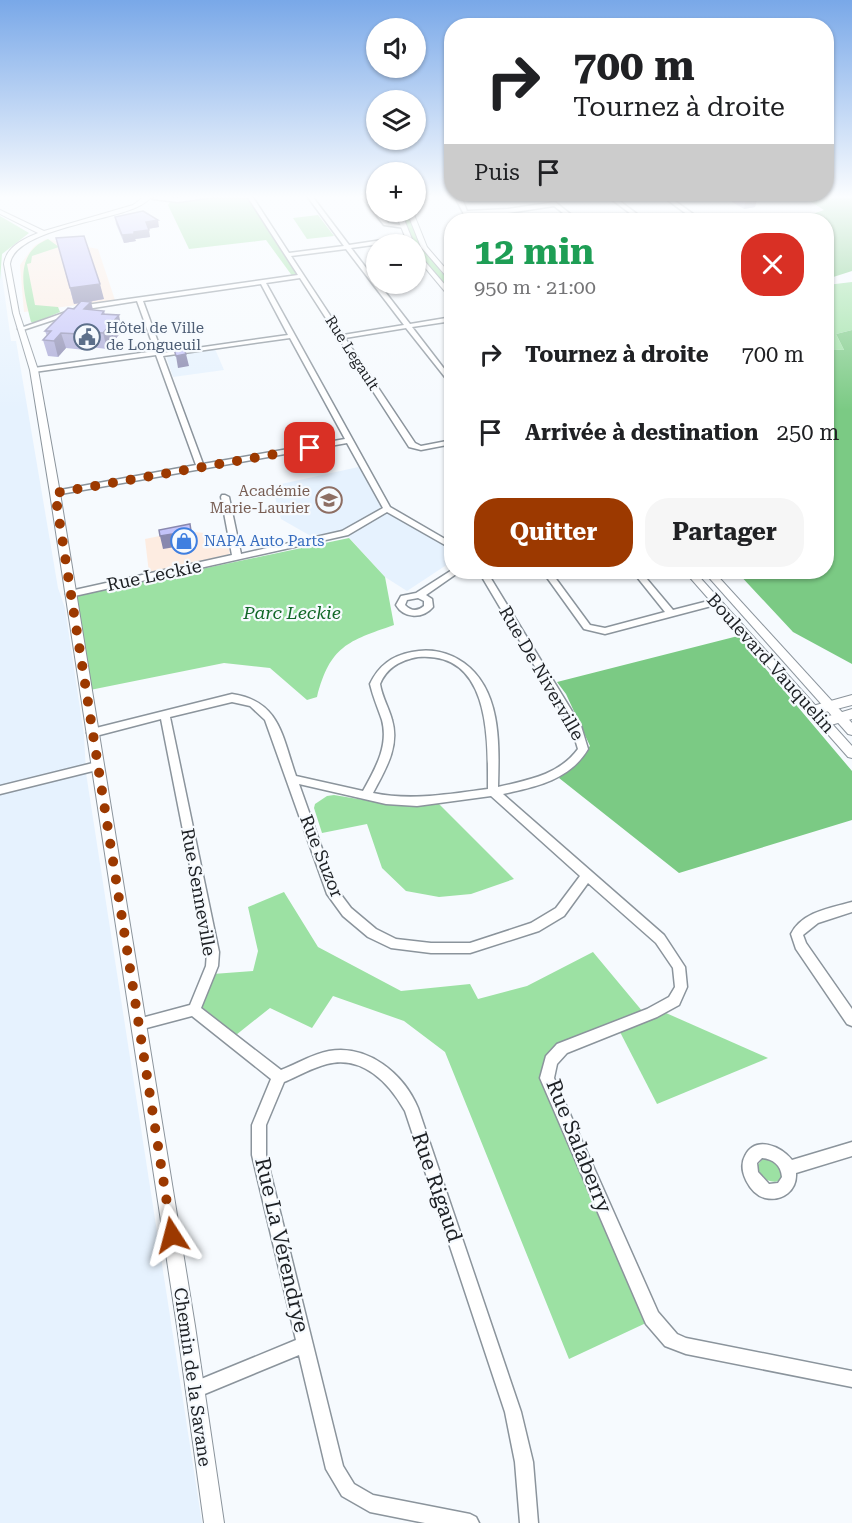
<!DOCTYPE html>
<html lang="fr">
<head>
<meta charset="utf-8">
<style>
  body { margin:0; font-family:"Roboto Serif",serif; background:#f6f6f6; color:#202124; height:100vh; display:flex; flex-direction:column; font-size:22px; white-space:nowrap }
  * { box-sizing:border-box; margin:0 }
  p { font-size:20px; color:#757577 }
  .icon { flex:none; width:33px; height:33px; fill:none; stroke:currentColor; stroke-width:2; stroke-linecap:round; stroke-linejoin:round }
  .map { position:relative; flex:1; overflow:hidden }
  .sheet { position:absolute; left:444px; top:213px; width:390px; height:366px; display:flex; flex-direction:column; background:#fff; border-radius:24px; box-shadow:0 2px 4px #0004 }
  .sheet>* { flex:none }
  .hud { position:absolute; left:444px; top:18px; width:390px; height:183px; border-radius:24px; box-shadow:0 2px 4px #0004; background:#fff; color:#202124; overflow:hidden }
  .tools { position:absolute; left:366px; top:18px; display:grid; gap:12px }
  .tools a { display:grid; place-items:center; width:60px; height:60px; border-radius:50%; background:#fff; box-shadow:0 2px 4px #0004; font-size:30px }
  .pin { position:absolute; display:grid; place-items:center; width:51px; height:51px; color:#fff; margin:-26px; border-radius:12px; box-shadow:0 3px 9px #0006 }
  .me { position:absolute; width:66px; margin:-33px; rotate:351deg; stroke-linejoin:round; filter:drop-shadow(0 0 4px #0008) }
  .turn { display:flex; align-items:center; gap:21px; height:126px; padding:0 30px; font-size:27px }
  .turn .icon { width:78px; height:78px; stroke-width:2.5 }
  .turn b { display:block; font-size:42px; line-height:51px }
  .then { display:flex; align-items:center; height:57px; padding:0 30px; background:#0003; gap:12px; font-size:22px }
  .round { display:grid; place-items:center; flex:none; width:63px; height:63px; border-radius:24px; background:#f6f6f6 }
  .headline { display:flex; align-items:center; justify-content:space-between; height:102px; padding:0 30px }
  h1 { font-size:36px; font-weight:700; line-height:45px; color:#1e9e55 }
  .button { display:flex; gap:12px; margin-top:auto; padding:12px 30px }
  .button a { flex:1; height:69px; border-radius:24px; background:#9c3900; color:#fff; font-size:24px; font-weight:700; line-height:69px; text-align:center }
  .button a+a { background:#f6f6f6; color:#202124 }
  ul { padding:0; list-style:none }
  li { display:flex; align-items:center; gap:18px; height:78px; padding:0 30px }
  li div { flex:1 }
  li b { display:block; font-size:22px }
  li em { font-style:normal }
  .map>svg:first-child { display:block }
  .commercial { fill:#fdece1 }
  .built { fill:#e6f2fe }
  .green { fill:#9ce1a3 }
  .forest { fill:#7bca84 }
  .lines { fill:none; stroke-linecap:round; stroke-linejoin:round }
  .minor-casing { stroke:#8b949c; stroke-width:3 }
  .tertiary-casing { stroke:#8b949c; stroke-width:2 }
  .secondary-casing { stroke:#8b949c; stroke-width:2 }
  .minor { fill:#fff; fill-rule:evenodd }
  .tertiary { fill:#fff; fill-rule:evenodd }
  .secondary { fill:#fff; fill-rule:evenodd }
  .wall { fill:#a9a8d6 }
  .shaded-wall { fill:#8988ae }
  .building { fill:#c4c3f9; stroke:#8988ae; stroke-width:1.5 }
  .route { stroke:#9c3900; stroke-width:10; stroke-dasharray:0 18 }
  .labels { text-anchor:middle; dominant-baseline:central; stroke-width:4.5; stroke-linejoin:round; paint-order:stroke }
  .far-service-label { font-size:15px; fill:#4e5e75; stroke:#f6fafe; text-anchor:start }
  .far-street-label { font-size:15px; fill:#1d2024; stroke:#f6fafe }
  .far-education-label { font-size:15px; fill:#785e54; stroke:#f6fafe; text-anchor:end }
  .far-shop-label { font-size:15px; fill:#366cbe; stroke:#f6fafe; text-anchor:start }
  .street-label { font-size:18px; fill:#1d2024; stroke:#f6fafe }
  .park-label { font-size:18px; font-style:italic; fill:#116728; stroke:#f6fafe }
  .near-street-label { font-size:21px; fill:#1d2024; stroke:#f6fafe }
</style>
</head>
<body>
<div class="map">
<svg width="852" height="1523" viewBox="0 0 852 1523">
  <rect width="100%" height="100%" fill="#f6fafe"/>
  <g class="commercial">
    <path d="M46,239l52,10 17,51 -91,12 -4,-47 14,-19z"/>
    <path d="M184,531l41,4 5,19 -81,19 -4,-34z"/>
  </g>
  <g class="built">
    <path d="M0,261l11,80h5l42,247 7,20 19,127 2,38 116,750h-202z"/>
    <path d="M215,349l9,21 -51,7 -7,-21z"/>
    <path d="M363,466l24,43 64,38v15l-44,29 -22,-14 -40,-44 -29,6 -35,-20 -9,-33z"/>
  </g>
  <g class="green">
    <path d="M232,196l15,2 55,78 -9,1 -27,-37 -77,9 -21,-44 3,-4z"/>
    <path d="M401,212h6l16,37 28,35v7l-34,-39z"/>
    <path d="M318,215l16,21 -27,3 -14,-21z"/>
    <path d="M0,216l29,17 -27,21 -2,26z"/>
    <path d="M48,239l11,8 -27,9 -1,7 -4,1 8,41 23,2 2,5 -26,11 -3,-1c-7,-30 -19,-68 17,-83z"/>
    <path d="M852,282v48l-16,4 8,16 -17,-1v-64z"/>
    <path d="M349,538l36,39 9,48c-46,16 -64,21 -77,72l-10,3 -37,-32 -46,-5 -134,27 -17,-94z"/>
    <path d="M334,795l60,10 44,-2 76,76 -43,15 -32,3 -33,-6 -24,-23 -15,-44 -45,9 -8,-25 1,-4 12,-8z"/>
    <path d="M284,892l34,55 83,44 69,-7 8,15 49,-13 66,-34 50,60 -99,51 102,260 -77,36 -124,-307 -41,-31 -71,-25 -21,32 -42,-20 -34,27 -39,-32 16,-29 40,-3 5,-20 -10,-44z"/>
    <path d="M666,1013l102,45 -111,46 -37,-72z"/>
    <path d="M763,1158l15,3 5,15 -4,5c-11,3 -21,-5 -21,-16z"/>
  </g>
  <g class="forest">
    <path d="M802,196h50v75l-25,8 -1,-59h-31l29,-10z"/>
    <path d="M852,330v334l-59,-32 -56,-60h89l1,-223 17,1 -8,-16z"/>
    <path d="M738,636l114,135v49l-173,53 -120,-95 31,-32 -24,-52 -9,-12z"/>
  </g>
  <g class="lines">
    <g class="minor-casing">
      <g id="minor">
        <path d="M198,196h22l-42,6 -25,-3 3,-2 22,1z"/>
        <path d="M247,196h5l37,57 55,-7 -37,-50h5l37,49 46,-7 18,6h-7l-11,-2 -44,6 25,33v3h3l31,40 42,-7v4l-40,6 40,52v7l-46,-58 -61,10 70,105 6,3 31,-6v4l-31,6 -12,-3 -109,-169 -34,5 124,224 62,36v6l-65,-37 -39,23 -278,62 -3,-1 -1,-2 4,-3 162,-36 -11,-58 1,-2h3l4,2 12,57 101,-23 41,-23 -36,-65 -292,52 -4,-2 4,-2 141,-26 -40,-110 -122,17 -3,-2 3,-2 121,-17 -18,-50 -50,8 -64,21 -5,-1 68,-24 212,-30zM346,249l58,76 -61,10 -52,-79zM261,284l27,51 -126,18 -19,-52zM290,338l55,101 -142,25 -40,-108z"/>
        <path d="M361,196h5l10,13v3h2l10,11 17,3v2l-21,-3z"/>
        <path d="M459,196h5l-2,3 5,12 41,-2 47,-7 23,18h-6l-18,-14 -46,7 -39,1 3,6h-5l-11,-21z"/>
        <path d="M607,196h6l32,24h-6z"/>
        <path d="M662,196h6l28,20 -35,4 2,-2 25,-3z"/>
        <path d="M452,570l7,2 -33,23 6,4 1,8c-10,12 -29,12 -37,-2l5,-9 15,-3zM418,598l6,3v5c-7,6 -13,5 -19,-1l2,-5z"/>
        <path d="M479,572h8l94,154 7,23c-18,31 -53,38 -85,45l161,141 21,32 2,20 -8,18 -22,12 -90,36 -10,11 -3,14 104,234 19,22 9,4 166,33v16l-166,-33 -21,-8 -19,-22 -106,-246 6,-22 11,-12 90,-35 22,-12 6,-10 -2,-19 -17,-25 -68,-60 -24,33 -25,15 -69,22h-39l-40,-5 -23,-11 -25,-21 -16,-22 -62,-174 -15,-14 -18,-4 -62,15 49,235 -1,14 -17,42 80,62c16,-6 31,-16 48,-19 39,-7 75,23 89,57l103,304 12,50 5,61h-18l-5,-61 -10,-50 -100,-301c-16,-28 -42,-56 -78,-47 -15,4 -29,12 -43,18l-18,43v30l77,311 11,18 19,11 97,19 6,3 3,6h-54l-55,-11 -28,-16 -16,-27 -27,-114 -104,43 -6,-2 -2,-6 2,-6 107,-44 -44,-185v-30l19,-46 -79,-63 -53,14 -5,-2 -2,-4 2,-4 56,-15 16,-39 1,-14 -46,-233 -69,18 -5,-4 5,-4 140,-35c48,7 50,42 64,82l67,15c12,-22 26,-45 19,-71 -4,-12 -9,-23 -12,-36 9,-19 22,-28 42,-32 18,-4 37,0 52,11 38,28 35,82 34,124 30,-7 61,-12 80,-38l-6,-20zM418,657c73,-6 70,82 70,132 -39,5 -77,12 -115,4 12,-23 27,-46 19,-73 -3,-12 -10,-23 -12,-36 7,-17 21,-24 38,-27zM299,784l87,20 31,2 74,-10 89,80 -24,32 -25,15 -61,20h-39l-35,-4 -20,-10 -25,-21 -15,-20z"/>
        <path d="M543,572h8l39,53 15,3 60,-16 -32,-40h8l32,38 43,-11 4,3 -1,2 -114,30 -21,-5z"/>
        <path d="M97,762l4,1 1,3 -1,3 -101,25v-8z"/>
        <path d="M852,902v10l-34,11 -15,12 3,8 46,66v17l-5,-2 -51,-75 -5,-15c11,-22 39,-26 61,-32z"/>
        <path d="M852,1142v14l-56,17c1,17 -13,29 -31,25 -15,-4 -28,-28 -20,-42 10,-21 36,-10 47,4zM762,1158c11,1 19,7 20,19l-4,6 -9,1 -11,-12 -1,-9z"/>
      </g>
    </g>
    <g class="tertiary-casing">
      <g id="tertiary">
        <path d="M145,196h8c-5,4 -10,9 -16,11 -28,14 -123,23 -127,57l9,49 19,57 22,123 135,833 29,197h-20l-27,-197 -127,-833 -20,-123 -17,-57 -9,-49c2,-17 19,-25 34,-31l-38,-19v-4l44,21 89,-26z"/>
        <path d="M395,212h6l13,32h-6z"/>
        <path d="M407,212h6l14,35 25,29v7l-31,-36z"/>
        <path d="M416,251l36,42v7l-36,-43z"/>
        <path d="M685,572h10l157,174v12l-4,-1z"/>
        <path d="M704,572h10l138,151v12l-4,-1z"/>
      </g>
    </g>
    <g class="secondary-casing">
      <g id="secondary">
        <path d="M852,695v10l-38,10 -6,-5 1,-3z"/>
        <path d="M852,709v10l-28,8 -7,-5 2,-3z"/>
      </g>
    </g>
    <use href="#minor" class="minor"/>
    <use href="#tertiary" class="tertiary"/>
    <use href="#secondary" class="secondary"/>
  </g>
  <g class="wall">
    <path d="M733,196h25l-3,11 -11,2 -12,-7z"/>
    <path d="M115,217l44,10 -11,2 2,8 -15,2 1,2 -12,2 -8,-19z"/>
    <path d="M56,238l48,61 -16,3 5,8 11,1 1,3 17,17 -15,18 -17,-2 -5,3 -19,-2 -8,9 -10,-1 -5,-16 4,-4 -2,-5 29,-22 5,-6 -5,1z"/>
  </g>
  <g class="shaded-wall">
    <path d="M758,196l-3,11 -11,2 2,-11z"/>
    <path d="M158,220l1,7 -12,2 -1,-7z"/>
    <path d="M149,230l1,7 -15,2 1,2 -12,2 -2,-8 12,-3z"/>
    <path d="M100,284l4,15 -30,5 -4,-16z"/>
    <path d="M91,302l4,15 -11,-8z"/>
    <path d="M119,315l3,16 -15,18 -4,-16z"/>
    <path d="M85,331l5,16 -5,3 -5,-16z"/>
    <path d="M61,333l5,15 -8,9 -4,-16z"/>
    <path d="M186,354l3,12 -11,2 -2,-12z"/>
    <path d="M191,531l3,13 -31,5 -3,-13z"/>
  </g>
  <g class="building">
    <path d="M743,196h15l-12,2z"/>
    <path d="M143,211l15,9 -12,2 3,8 -15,2v2l-12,1 -7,-18z"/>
    <path d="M84,236l16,48 -30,4 -14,-50z"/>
    <path d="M81,301l10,1 -7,7 20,2 -2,3 17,1 -16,18 -18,-2 -5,3 -19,-1 -7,8 -11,-1 8,-9h-6l23,-23 6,1z"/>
    <path d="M183,345l3,9 -10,2 -3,-10z"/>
    <path d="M190,524l1,7 -31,5 -1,-6z"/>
  </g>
  <linearGradient id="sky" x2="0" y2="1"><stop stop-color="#79a8e8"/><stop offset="0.48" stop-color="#fbfdff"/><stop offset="1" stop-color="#fbfdff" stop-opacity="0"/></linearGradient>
  <rect width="852" height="410" fill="url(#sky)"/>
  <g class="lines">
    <path class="route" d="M172,1235l-117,-742 255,-45"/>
  </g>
  <defs>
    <g id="civic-ring" transform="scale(1.35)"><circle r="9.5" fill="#f6fafe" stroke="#5c6f8a" stroke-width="1.5"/><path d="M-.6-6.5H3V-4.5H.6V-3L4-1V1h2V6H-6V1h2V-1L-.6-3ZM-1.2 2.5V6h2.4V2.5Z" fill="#5c6f8a"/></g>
    <g id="school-ring" transform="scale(1.35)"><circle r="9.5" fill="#f6fafe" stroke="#8d6e63" stroke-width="1.5"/><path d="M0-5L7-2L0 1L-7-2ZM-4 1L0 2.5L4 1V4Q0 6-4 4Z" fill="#8d6e63"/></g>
    <g id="shop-ring" transform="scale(1.35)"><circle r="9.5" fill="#f6fafe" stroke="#3f7fe0" stroke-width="1.5"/><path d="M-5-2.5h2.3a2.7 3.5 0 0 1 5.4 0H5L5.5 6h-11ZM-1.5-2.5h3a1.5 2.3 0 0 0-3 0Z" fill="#3f7fe0"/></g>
  </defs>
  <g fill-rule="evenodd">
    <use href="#civic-ring" x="87" y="337"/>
    <use href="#school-ring" x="329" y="500"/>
    <use href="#shop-ring" x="184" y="541"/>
  </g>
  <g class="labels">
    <g class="far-service-label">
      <text x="106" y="328">Hôtel de Ville<tspan x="106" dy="17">de Longueuil</tspan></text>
    </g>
    <g class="far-street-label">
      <text transform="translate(352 353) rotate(57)">Rue Legault</text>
    </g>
    <g class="far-education-label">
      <text x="310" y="491">Académie<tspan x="310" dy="17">Marie-Laurier</tspan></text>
    </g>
    <g class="far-shop-label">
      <text x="204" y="541">NAPA Auto Parts</text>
    </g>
    <g class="street-label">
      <text transform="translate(154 575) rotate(-12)">Rue Leckie</text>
      <text transform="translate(771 663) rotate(48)">Boulevard Vauquelin</text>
      <text transform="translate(542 673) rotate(60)">Rue De Niverville</text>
      <text transform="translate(322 856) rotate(68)">Rue Suzor</text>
      <text transform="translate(199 892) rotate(80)">Rue Senneville</text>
      <text transform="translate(193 1377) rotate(82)">Chemin de la Savane</text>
    </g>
    <g class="park-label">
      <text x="292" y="612">Parc Leckie</text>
    </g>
    <g class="near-street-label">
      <text transform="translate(579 1146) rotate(68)">Rue Salaberry</text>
      <text transform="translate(437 1187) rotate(71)">Rue Rigaud</text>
      <text transform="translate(282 1245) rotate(77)">Rue La Vérendrye</text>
    </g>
  </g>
</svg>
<div class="tools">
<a><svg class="icon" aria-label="sound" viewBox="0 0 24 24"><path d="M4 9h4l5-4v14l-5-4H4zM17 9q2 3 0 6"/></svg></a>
<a><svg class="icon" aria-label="layers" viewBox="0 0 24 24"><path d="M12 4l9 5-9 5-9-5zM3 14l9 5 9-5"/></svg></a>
<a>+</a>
<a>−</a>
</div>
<div class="pin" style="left:310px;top:448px;background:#d93025"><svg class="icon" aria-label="arrive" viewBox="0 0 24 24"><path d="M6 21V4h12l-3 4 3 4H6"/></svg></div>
<svg class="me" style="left:172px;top:1235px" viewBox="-20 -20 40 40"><path d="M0-17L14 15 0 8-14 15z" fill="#9c3900" stroke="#fff" stroke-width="4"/></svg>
<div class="hud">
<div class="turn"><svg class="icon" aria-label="right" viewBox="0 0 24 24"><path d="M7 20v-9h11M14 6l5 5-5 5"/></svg><div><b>700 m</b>Tournez à droite</div></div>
<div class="then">Puis<svg class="icon" aria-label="arrive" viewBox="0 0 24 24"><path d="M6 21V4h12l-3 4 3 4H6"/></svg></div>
</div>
<section class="sheet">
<div class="headline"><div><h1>12 min</h1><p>950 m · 21:00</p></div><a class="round" style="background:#d93025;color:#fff"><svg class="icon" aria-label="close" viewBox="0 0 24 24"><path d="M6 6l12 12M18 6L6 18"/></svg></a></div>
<ul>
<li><svg class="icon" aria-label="right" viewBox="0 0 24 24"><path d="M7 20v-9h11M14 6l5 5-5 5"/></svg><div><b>Tournez à droite</b></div><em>700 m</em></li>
<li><svg class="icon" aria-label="arrive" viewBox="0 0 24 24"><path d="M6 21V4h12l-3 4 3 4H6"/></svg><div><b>Arrivée à destination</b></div><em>250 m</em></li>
</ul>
<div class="button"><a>Quitter</a><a>Partager</a></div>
</section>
</div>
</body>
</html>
